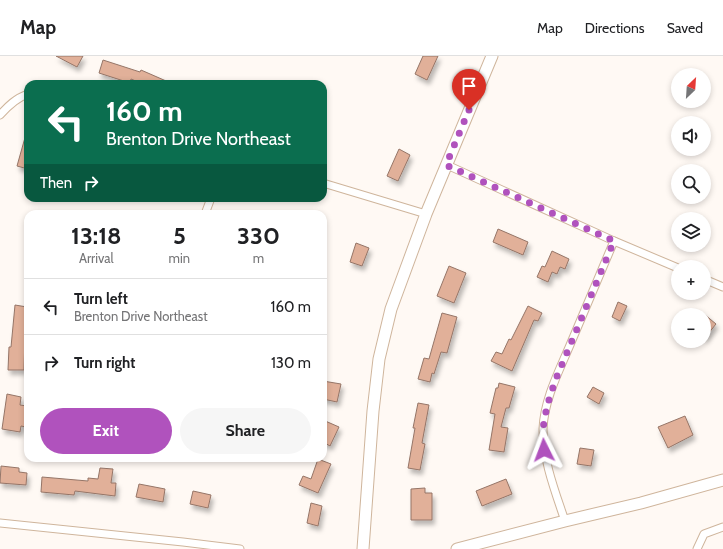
<!DOCTYPE html>
<html lang="en">
<head>
<meta charset="utf-8">
<style>
  body { margin:0; font-family:Cabin,sans-serif; background:#f6f6f6; color:#202124; height:100vh; display:flex; flex-direction:column; font-size:15px; white-space:nowrap }
  * { box-sizing:border-box; margin:0 }
  p { font-size:13px; color:#757577 }
  .icon { flex:none; width:22px; height:22px; fill:none; stroke:currentColor; stroke-width:2; stroke-linecap:round; stroke-linejoin:round }
  .map { position:relative; flex:1; overflow:hidden }
  .details { position:absolute; left:24px; top:154px; width:303px; height:252px; display:flex; flex-direction:column; background:#fff; border-radius:12px; box-shadow:0 2px 6px #0003 }
  .details>* { flex:none }
  .top-card { position:absolute; left:24px; top:24px; width:303px; height:122px; border-radius:12px; box-shadow:0 2px 6px #0003; background:#0b6e4f; color:#fff; overflow:hidden }
  .needle { width:26px; rotate:25deg }
  .tools { position:absolute; left:671px; top:12px; display:grid; gap:8px }
  .tools a { display:grid; place-items:center; width:40px; height:40px; border-radius:50%; background:#fff; box-shadow:0 2px 6px #0003; font-size:20px }
  .pin { position:absolute; display:grid; place-items:center; width:34px; height:34px; color:#fff; margin:-41px -17px; border-radius:50% 50% 50% 0; rotate:-45deg; box-shadow:0 0 4px #0007 }
  .pin .icon { rotate:45deg }
  .me { position:absolute; width:44px; margin:-22px; rotate:357deg; stroke-linejoin:round; filter:drop-shadow(0 0 3px #0008) }
  .turn { display:flex; align-items:center; gap:14px; height:84px; padding:0 16px; font-size:18px }
  .turn .icon { width:52px; height:52px; stroke-width:2.5 }
  .turn b { display:block; font-size:28px; line-height:34px }
  .then { display:flex; align-items:center; height:38px; padding:0 16px; background:#0003; gap:8px; font-size:15px }
  .eta { display:flex; justify-content:space-evenly; align-items:center; height:68px; text-align:center }
  .eta b { font-size:24px; font-weight:800; line-height:28px }
  .action { display:flex; gap:8px; margin-top:auto; padding:8px 16px }
  .action a { flex:1; height:46px; border-radius:24px; background:#b052bd; color:#fff; font-size:16px; font-weight:800; line-height:46px; text-align:center }
  .action a+a { background:#f6f6f6; color:#202124 }
  ul { padding:0; list-style:none }
  li { display:flex; align-items:center; gap:12px; height:56px; padding:0 16px; border-top:1px solid #e0e0e0 }
  li div { flex:1 }
  li b { display:block; font-size:15px }
  li em { font-style:normal }
  header { display:flex; align-items:center; gap:24px; box-sizing:border-box; height:56px; padding:0 20px; background:#fff; border-bottom:1px solid #e0e0e0 }
  header strong { font-size:19px }
  nav { display:flex; gap:22px; margin-inline-start:auto; font-size:14px }
  .map>svg:first-child { display:block }
  .building { fill:#e1b099; stroke:#957567; filter:url(#shadow) }
  .lines { fill:none; stroke-linecap:round; stroke-linejoin:round }
  .street-casing { stroke:#cfb59c; stroke-width:9 }
  .secondary-casing { stroke:#cfb59c; stroke-width:13 }
  .street { stroke:#fff; stroke-width:7 }
  .secondary { stroke:#fff; stroke-width:11 }
  .route { stroke:#b052bd; stroke-width:7; stroke-dasharray:0 12.6 }
</style>
</head>
<body>
<header>
<strong>Map</strong>
<nav><a>Map</a><a>Directions</a><a>Saved</a></nav>
</header>
<div class="map">
<svg width="723" height="493" viewBox="0 0 723 493">
  <defs>
    <filter id="shadow"><feDropShadow dx="2.5" dy="4.5" stdDeviation="2" flood-color="#0004"/></filter>
  </defs>
  <rect width="100%" height="100%" fill="#fff9f4"/>
  <g class="building">
    <path d="M56,0h27l-6,11z"/>
    <path d="M423,0h15l-11,24 -12,-6z"/>
    <path d="M103,4l37,12 1,-2 32,14h-30l-12,-5 -1,4 -31,-10z"/>
    <path d="M26,78l2,1v34l-11,-3z"/>
    <path d="M399,93l11,6 -12,26 -11,-5z"/>
    <path d="M498,173l30,13 -5,13 -30,-13z"/>
    <path d="M356,187l13,5 -7,18 -12,-4z"/>
    <path d="M552,195l17,8 -4,10 -5,-2 -3,7 -5,-2 -4,10 -11,-5 5,-11 3,1z"/>
    <path d="M449,210l17,7 -12,30 -17,-7z"/>
    <path d="M618,246l9,4 -7,15 -8,-4z"/>
    <path d="M15,249l12,2 -1,9h2v20h-3l-1,34h-16l1,-23h2z"/>
    <path d="M528,250l14,7 -4,8 -4,-1 -22,51 -21,-10 5,-9 6,2 7,-15 2,1z"/>
    <path d="M442,257l15,4 -10,36 -6,-1 -7,22 -2,-1 -2,9 -12,-3 6,-21 5,1z"/>
    <path d="M704,258l12,10 -12,15z"/>
    <path d="M323,325l18,3 -4,18 -14,-3z"/>
    <path d="M499,327l16,4 -6,21h-3l-5,19 7,1 -4,24 -15,-2 6,-36 -5,-1 6,-25h2z"/>
    <path d="M593,331l11,6 -5,11 -12,-7z"/>
    <path d="M7,338l14,3 -1,8 8,1 -2,21 -5,-1 -1,6 -18,-3z"/>
    <path d="M418,347l11,2 -7,38 3,1 -5,26 -12,-2 7,-40h-2z"/>
    <path d="M685,360l8,19 -25,13 -10,-21z"/>
    <path d="M323,364l16,7 -9,19 -7,-4z"/>
    <path d="M580,392l14,2 -3,16 -14,-2z"/>
    <path d="M318,403l13,5 -13,29 -19,-8 4,-9 8,3z"/>
    <path d="M1,410l18,2v4l8,1 -1,12 -26,-2z"/>
    <path d="M100,412l13,1 -2,14h5l-1,13 -40,-5 -1,4 -33,-3 1,-15 46,4v-3l10,1z"/>
    <path d="M506,423l6,15 -30,12 -6,-15z"/>
    <path d="M139,428l26,5 -2,13 -27,-5z"/>
    <path d="M425,432v5h7v27h-21v-31z"/>
    <path d="M193,435l18,4 -3,13 -18,-4z"/>
    <path d="M311,447l11,3 -4,20 -11,-3z"/>
  </g>
  <g class="lines">
    <g class="street-casing">
      <g id="street">
        <path d="M0,59c8,-9 16,-17 28,-21"/>
        <path d="M447,109l167,76 64,27"/>
        <path d="M323,127l103,31"/>
        <path d="M205,158l6,-16"/>
        <path d="M704,223l19,8"/>
        <path d="M565,465c-10,-30 -22,-60 -22,-92 1,-29 16,-58 27,-84 15,-35 29,-69 44,-104"/>
        <path d="M0,467l183,19 57,7"/>
        <path d="M697,493l7,-15 19,-7"/>
      </g>
    </g>
    <g class="secondary-casing">
      <g id="secondary">
        <path d="M363,493l10,-138 6,-52 12,-50 35,-95 66,-158"/>
        <path d="M457,493l108,-28 76,-18 82,-23"/>
      </g>
    </g>
    <use href="#street" class="street"/>
    <use href="#secondary" class="secondary"/>
  </g>
  <g class="lines">
    <path class="route" d="M469,54l-23,55 168,76 -59,140 -8,25 -4,22 1,22"/>
  </g>
</svg>
<div class="tools">
<a><svg class="needle" viewBox="-14 -14 28 28"><path d="M0-13l5 13h-10z" fill="#e53935"/><path d="M0 13l5-13h-10z" fill="#757577"/></svg></a>
<a><svg class="icon" aria-label="sound" viewBox="0 0 24 24"><path d="M4 9h4l5-4v14l-5-4H4zM17 9q2 3 0 6"/></svg></a>
<a><svg class="icon" aria-label="search" viewBox="0 0 24 24"><circle cx="10" cy="10" r="6"/><path d="M15 15l6 6"/></svg></a>
<a><svg class="icon" aria-label="layers" viewBox="0 0 24 24"><path d="M12 4l9 5-9 5-9-5zM3 14l9 5 9-5"/></svg></a>
<a>+</a>
<a>−</a>
</div>
<div class="pin" style="left:469px;top:54px;background:#d93025"><svg class="icon" aria-label="arrive" viewBox="0 0 24 24"><path d="M6 21V4h12l-3 4 3 4H6"/></svg></div>
<svg class="me" style="left:544px;top:394px" viewBox="-20 -20 40 40"><path d="M0-17L14 15 0 8-14 15z" fill="#b052bd" stroke="#fff" stroke-width="4"/></svg>
<div class="top-card">
<div class="turn"><svg class="icon" aria-label="left" viewBox="0 0 24 24"><path d="M17 20v-9H6M10 6l-5 5 5 5"/></svg><div><b>160 m</b>Brenton Drive Northeast</div></div>
<div class="then">Then<svg class="icon" aria-label="right" viewBox="0 0 24 24"><path d="M7 20v-9h11M14 6l5 5-5 5"/></svg></div>
</div>
<section class="details">
<div class="eta">
<div><b>13:18</b><p>Arrival</p></div>
<div><b>5</b><p>min</p></div>
<div><b>330</b><p>m</p></div>
</div>
<ul>
<li><svg class="icon" aria-label="left" viewBox="0 0 24 24"><path d="M17 20v-9H6M10 6l-5 5 5 5"/></svg><div><b>Turn left</b><p>Brenton Drive Northeast</p></div><em>160 m</em></li>
<li><svg class="icon" aria-label="right" viewBox="0 0 24 24"><path d="M7 20v-9h11M14 6l5 5-5 5"/></svg><div><b>Turn right</b></div><em>130 m</em></li>
</ul>
<div class="action"><a>Exit</a><a>Share</a></div>
</section>
</div>
</body>
</html>
